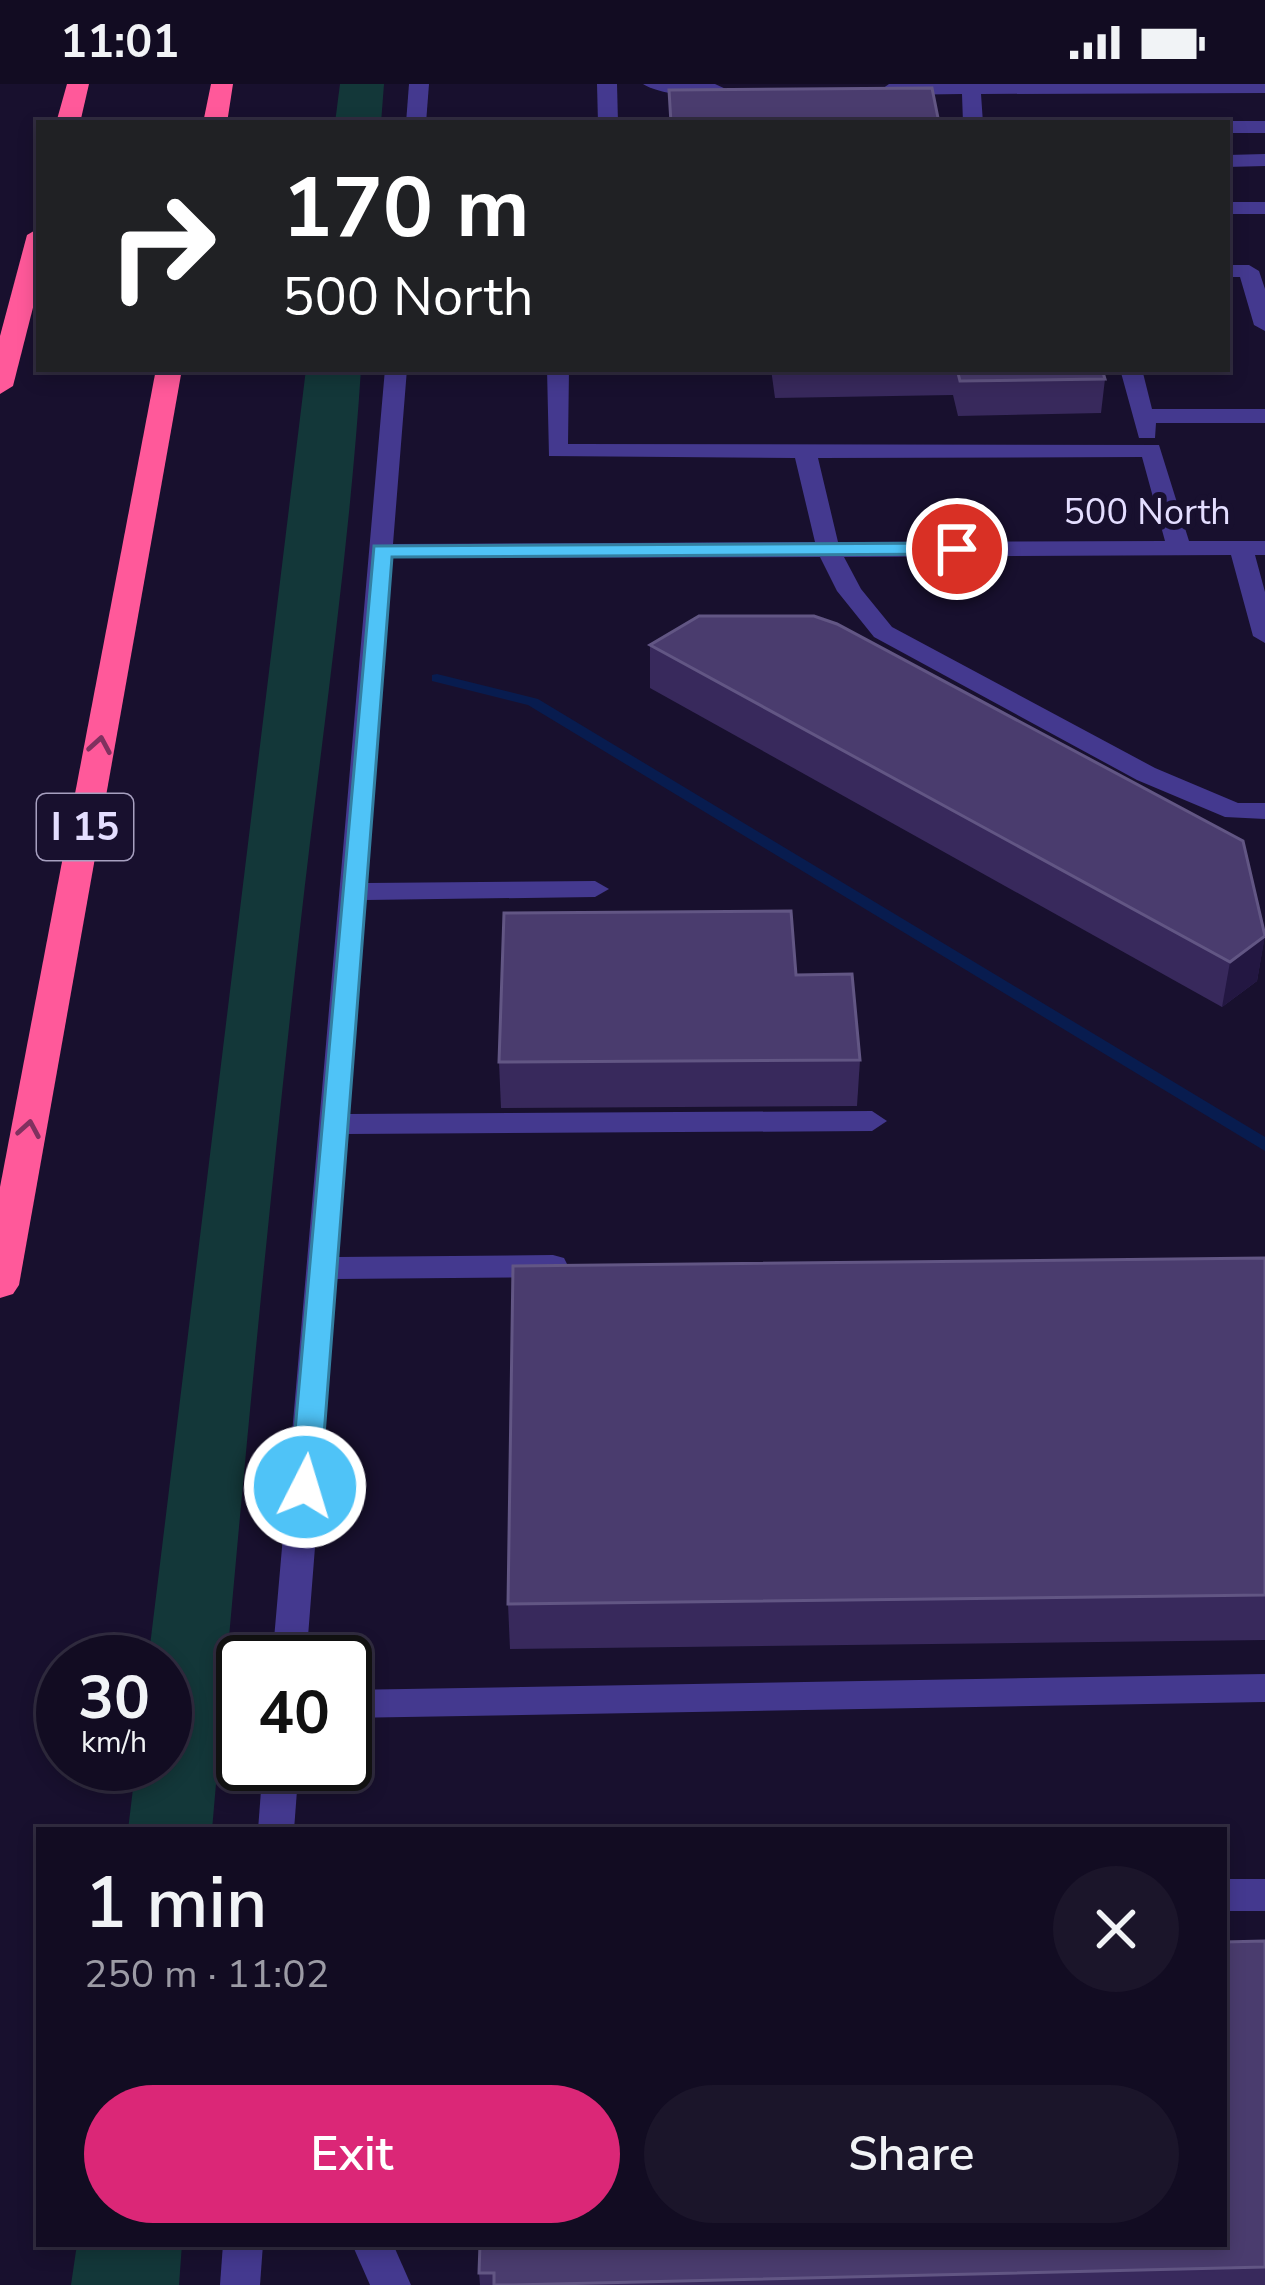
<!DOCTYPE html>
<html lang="en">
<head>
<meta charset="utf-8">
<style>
  body { margin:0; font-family:"Nunito Sans",sans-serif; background:#1b152a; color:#f1f3f6; height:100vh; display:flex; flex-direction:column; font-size:45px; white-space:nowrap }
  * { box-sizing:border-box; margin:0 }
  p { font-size:39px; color:#9c9ba5 }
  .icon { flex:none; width:66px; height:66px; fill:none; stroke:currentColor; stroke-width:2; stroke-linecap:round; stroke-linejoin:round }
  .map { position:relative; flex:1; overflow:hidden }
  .panel { position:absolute; left:36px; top:1743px; width:1191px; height:420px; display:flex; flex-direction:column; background:#120c22; border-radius:0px; box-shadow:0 6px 18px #0003,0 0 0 3px #312c40 }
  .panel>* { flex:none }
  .banner { position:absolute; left:36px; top:36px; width:1194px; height:252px; border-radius:0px; box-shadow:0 6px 18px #0003,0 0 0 3px #312c40; background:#202124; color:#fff; overflow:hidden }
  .speed { position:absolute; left:36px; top:1551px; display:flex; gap:24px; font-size:60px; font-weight:700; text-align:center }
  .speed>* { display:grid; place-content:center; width:156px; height:156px; border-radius:50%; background:#120c22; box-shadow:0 6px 18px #0003,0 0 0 3px #312c40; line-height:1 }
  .speed small { font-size:30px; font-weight:400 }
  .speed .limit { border:6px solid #111; border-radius:18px; background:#fff; color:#111 }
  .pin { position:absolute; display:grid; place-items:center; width:102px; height:102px; color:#fff; margin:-51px; border:6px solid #fff; border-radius:50%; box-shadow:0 3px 12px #0007 }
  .me { position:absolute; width:132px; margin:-66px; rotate:5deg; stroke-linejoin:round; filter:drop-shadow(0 0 9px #0008) }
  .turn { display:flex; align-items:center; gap:42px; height:252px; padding:0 48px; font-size:54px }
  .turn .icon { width:156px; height:156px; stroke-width:2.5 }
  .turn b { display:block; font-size:84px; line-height:102px }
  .round { display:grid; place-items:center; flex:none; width:126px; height:126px; border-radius:63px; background:#1b152a }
  .headline { display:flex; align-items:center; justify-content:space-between; height:204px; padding:0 48px }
  h1 { font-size:72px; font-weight:600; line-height:90px }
  .cta { display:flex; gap:24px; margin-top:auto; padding:24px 48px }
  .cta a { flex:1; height:138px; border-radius:72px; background:#db2777; color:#fff; font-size:48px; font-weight:600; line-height:138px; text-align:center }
  .cta a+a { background:#1b152a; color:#f1f3f6 }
  .status { display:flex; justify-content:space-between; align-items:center; height:84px; padding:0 60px; background:#120c22; direction:ltr }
  .status svg { height:33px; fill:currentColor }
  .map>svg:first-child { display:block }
  .green { fill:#133739 }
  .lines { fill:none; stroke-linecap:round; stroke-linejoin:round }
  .stream { fill:#081c4f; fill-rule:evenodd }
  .minor { fill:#44398f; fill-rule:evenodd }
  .highway { fill:#ff599a; fill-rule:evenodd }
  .wall { fill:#38295c }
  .shaded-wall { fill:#231742 }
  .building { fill:#4a3c6e; stroke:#625684; stroke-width:3 }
  .oneway { stroke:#80315f }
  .route { fill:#4fc3f7; stroke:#337fa1; stroke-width:3 }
  .labels { text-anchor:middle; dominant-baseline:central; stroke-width:12; stroke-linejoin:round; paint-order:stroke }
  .far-street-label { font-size:36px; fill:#e4deff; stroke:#18102e }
  .shield { fill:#18102e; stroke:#a7a0c0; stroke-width:3 }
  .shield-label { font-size:39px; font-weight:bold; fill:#e4deff }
</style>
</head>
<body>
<div class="status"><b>11:01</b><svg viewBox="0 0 49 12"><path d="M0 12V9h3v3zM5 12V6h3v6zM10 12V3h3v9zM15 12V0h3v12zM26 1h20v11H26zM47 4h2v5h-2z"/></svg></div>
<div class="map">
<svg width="1265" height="2201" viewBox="0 0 1265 2201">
  <rect width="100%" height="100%" fill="#18102e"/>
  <g class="green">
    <path d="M340,0h44l-3,39h-46z"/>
    <path d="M306,285h55c-12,187 -40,372 -61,559 -34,300 -62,601 -88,902h-84l8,-66h29v-102h-17z"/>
    <path d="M77,2160h105l-3,41h-108z"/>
  </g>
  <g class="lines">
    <path class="stream" d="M437,590l101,25 727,438v14l-737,-446 -96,-24v-6z"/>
    <g class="minor">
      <path d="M409,0h20l-3,39h-20z"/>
      <path d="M597,0h20l1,39h-20z"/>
      <path d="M643,0h72l13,6c-17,11 -68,5 -85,-6z"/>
      <path d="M1265,0v9l-284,1 2,29h-20l-1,-29 -70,1 -10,-6 7,-5z"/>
      <path d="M1227,37h38v12h-38v-10h-7z"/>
      <path d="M1265,70v12l-38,1v-12z"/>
      <rect x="1227" y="118" width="38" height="12"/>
      <path d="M1227,181h22l10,6 6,18v42l-11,-6 -14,-48h-13z"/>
      <path d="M385,285h22l-14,175 422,-2 -20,-84 -246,-2 -2,-87h22l-1,75 591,1 30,96h76v14h-10l10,37v51l-12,-7 -22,-81 -387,2 17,32 31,38 263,141 83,35h27v16l-40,-2 -88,-37 -263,-143 -37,-46 -17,-34 -428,1 -25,325 228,-2 14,8 -14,8 -229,3 -17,214 523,-3 15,10 -15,10 -525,3 -9,123 215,-2 11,3 4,8 -4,8 -11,3 -217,2 -30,383h-34zM1142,373l23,84 -327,1 -20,-84z"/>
      <path d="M1120,285h22l10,40h113v14h-109l-1,15h-16z"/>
      <path d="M1265,1590v28l-920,16v-28z"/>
      <path d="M263,1680h36l-5,66h-36z"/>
      <rect x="1224" y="1795" width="41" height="32"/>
      <path d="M223,2160h40l-3,41h-40z"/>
      <path d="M352,2160h41l18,41h-41z"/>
    </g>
    <g class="highway">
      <path d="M67,0h22l-9,39h-24z"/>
      <path d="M211,0h22l-6,39h-24z"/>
      <path d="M39,144v56l-26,102 -13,8v-58l27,-101z"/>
      <path d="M156,285h26l-163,916 -6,9 -13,4v-111z"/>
    </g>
  </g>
  <g class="wall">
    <path d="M771,285h331l3,10 -4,34 -143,3 -5,-21 -178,3z"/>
    <path d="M650,561l615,289 -8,47 -35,26 -572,-319z"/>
    <path d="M796,891l64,85 -3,46 -356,2 -2,-46z"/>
    <path d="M1265,1174v382l-755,9 -2,-45z"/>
    <path d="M1265,1857v344h-785l-1,-12z"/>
  </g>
  <path class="shaded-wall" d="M1265,852l-8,45 -35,26 8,-45z"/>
  <g class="building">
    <path d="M932,4l7,35h-268l-2,-33z"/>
    <path d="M957,285h145l3,10 -145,2z"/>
    <path d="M699,532h115l23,8 406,217 22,95 -35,26 -580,-317z"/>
    <path d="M791,827l5,64 56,-1 8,86 -361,2 5,-149z"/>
    <path d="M1265,1174v337l-757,9 5,-338z"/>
    <path d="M1265,1857v326l-752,18h-19v-12h-15l1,-29h744v-302z"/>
  </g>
  <defs><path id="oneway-chevron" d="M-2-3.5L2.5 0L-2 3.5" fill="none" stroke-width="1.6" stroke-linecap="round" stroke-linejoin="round" transform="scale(3)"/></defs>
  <g class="oneway">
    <use href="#oneway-chevron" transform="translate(100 661) rotate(-80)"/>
    <use href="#oneway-chevron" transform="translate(29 1045) rotate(-80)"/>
  </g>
  <path class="route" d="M957,459l8,1v10l-573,3 -72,930 -4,8h-22l-4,-8 84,-941z"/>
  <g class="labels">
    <g class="far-street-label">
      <text x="1147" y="428">500 North</text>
    </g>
    <rect class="shield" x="37" y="710" width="96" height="66" rx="9"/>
    <g class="shield-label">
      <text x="85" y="743">I 15</text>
    </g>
  </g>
</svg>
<div class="speed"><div>30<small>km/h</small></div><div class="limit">40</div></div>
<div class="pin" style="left:957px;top:465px;background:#d93025"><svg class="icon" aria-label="arrive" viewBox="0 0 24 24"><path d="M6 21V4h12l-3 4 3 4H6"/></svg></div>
<svg class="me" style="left:305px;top:1403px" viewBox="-20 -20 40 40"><circle r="17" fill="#4fc3f7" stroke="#fff" stroke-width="3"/><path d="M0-11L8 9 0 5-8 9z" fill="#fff"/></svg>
<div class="banner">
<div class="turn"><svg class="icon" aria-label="right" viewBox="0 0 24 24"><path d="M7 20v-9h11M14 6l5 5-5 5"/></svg><div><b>170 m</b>500 North</div></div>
</div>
<section class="panel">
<div class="headline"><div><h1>1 min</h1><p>250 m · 11:02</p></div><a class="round"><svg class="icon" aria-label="close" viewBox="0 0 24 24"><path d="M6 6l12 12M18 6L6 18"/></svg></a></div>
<div class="cta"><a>Exit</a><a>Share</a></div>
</section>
</div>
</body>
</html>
